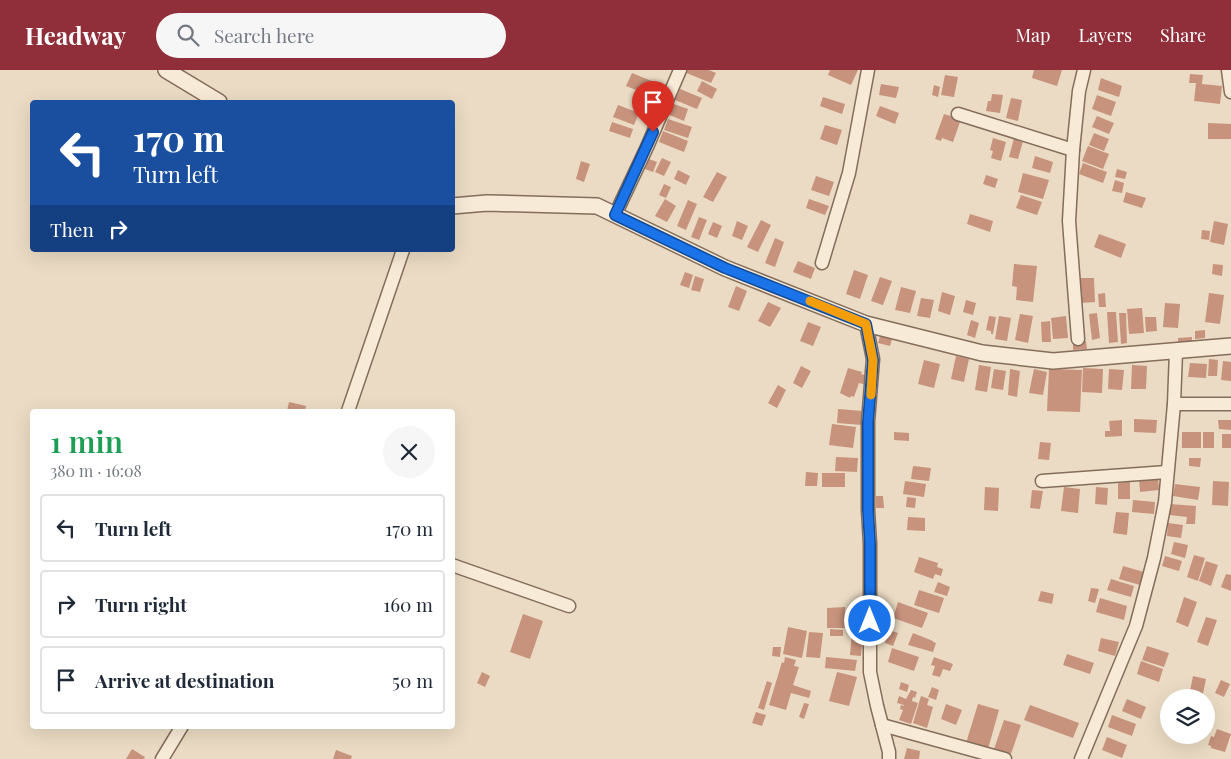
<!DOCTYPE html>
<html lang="en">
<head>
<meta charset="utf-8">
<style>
  body { margin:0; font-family:"Playfair Display",serif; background:#f6f6f7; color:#1f2937; height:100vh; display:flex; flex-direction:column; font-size:19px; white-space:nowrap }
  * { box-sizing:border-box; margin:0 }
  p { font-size:16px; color:#747a83 }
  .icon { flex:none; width:28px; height:28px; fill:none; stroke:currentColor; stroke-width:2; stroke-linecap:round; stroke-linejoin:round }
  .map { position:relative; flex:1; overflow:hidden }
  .side { position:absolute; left:30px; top:339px; width:425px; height:320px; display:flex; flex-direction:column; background:#fff; border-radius:5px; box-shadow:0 5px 20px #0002 }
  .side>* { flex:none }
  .guide { position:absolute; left:30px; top:30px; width:425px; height:152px; border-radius:5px; box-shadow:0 5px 20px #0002; background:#1a4fa0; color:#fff; overflow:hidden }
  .fabs { position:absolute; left:1160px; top:619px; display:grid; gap:10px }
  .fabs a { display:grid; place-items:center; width:55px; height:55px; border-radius:50%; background:#fff; box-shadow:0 5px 20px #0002; font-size:25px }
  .pin { position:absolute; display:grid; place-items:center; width:42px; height:42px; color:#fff; margin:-51px -21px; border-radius:50% 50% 50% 0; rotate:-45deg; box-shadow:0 0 5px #0007 }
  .pin .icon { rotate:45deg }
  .me { position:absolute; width:55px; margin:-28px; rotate:0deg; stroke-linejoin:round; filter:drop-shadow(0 0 4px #0008) }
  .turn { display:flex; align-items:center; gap:18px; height:105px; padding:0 20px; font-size:22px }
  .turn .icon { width:65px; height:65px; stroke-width:2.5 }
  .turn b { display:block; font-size:35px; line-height:42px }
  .then { display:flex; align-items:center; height:48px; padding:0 20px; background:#0003; gap:10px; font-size:19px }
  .round { display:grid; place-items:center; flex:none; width:52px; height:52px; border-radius:26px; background:#f6f6f7 }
  .overview { display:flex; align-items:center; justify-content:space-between; height:85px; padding:0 20px }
  h1 { font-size:30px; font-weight:600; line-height:38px; color:#1e9e55 }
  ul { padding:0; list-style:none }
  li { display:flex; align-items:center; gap:15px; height:68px; margin:0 10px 8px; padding:0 10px; border:2px solid #e0e1e3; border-radius:5px }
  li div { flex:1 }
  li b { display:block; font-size:19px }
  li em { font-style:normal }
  header { display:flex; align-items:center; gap:30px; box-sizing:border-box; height:70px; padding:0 25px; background:#902f3a; color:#fff }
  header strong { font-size:24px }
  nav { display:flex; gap:28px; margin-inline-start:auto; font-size:18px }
  .search { width:350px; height:45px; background:#f6f6f7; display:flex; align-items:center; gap:12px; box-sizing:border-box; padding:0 18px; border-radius:28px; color:#747a83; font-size:19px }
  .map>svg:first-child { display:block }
  .building { fill:#c7937c }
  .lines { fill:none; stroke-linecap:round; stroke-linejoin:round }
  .minor-casing { stroke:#856d5b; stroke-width:15 }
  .tertiary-casing { stroke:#856d5b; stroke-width:18 }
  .minor { stroke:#f7ead6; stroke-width:12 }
  .tertiary { stroke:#f7ead6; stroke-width:15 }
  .route-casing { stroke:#114b97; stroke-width:12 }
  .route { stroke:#1a73e8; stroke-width:9 }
  .slow { stroke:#f59e0b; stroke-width:9 }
</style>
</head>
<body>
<header>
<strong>Headway</strong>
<div class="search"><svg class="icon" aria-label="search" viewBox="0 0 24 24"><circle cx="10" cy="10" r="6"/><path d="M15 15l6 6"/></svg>Search here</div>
<nav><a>Map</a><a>Layers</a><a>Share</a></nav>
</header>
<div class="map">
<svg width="1231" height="689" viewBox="0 0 1231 689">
  <rect width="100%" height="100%" fill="#ebdbc4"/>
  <g class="building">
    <path d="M685,0h24l7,3 -5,10 -27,-11z"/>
    <path d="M830,0h28l-7,15 -23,-10z"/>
    <path d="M1034,0h28l-5,16 -25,-8z"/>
    <path d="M632,3l22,9 -5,13 -23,-9z"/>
    <path d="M1190,4l13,1 -1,9 20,2 -2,18 -26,-3 2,-18h-7z"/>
    <path d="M945,5l13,2 -4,20 -13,-2z"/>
    <path d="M1101,8l21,8 -3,11 -21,-7z"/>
    <path d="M702,11l15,8 -5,10 -15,-8z"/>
    <path d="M881,14l18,3 -3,11 -17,-3z"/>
    <path d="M934,15l6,2 -2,10 -6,-2z"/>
    <path d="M680,19l22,9 -5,11 -22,-9z"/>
    <path d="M992,24l11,1 -3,18 -14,-2 2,-10h3z"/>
    <path d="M1097,25l19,7 -5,14 -19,-7z"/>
    <path d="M823,27l22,7 -3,10 -22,-8z"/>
    <path d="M1011,28l11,2 -4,21 -12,-3z"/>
    <path d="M671,33l17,6 -4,12 -17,-7z"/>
    <path d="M618,35l21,8 -5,12 -21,-8z"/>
    <path d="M880,36l19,7 -4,11 -19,-8z"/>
    <path d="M944,44l17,5 -8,23 -11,-4 -1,3 -6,-2z"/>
    <path d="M1097,46l17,7 -5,11 -17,-7z"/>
    <path d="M668,49l24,8 -4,11 -24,-8z"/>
    <path d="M612,52l21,7 -3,9 -21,-7z"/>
    <path d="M1208,53l23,1v15h-23z"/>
    <path d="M825,55l17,5 -5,15 -17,-6z"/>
    <path d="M663,61l25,10 -4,11 -25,-10z"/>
    <path d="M1094,63l15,6 -5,12 -15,-6z"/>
    <path d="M993,68l13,4 -5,19 -10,-3 2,-7 -3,-1z"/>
    <path d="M1014,68l9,3 -5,18 -9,-2z"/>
    <path d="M1088,76l21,8 -6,15 -21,-8z"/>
    <path d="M1035,86l18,6 -3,11 -18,-5z"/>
    <path d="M662,88l9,4 -7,14 -9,-4z"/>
    <path d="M649,89l8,3 -4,10 -8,-3z"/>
    <path d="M581,91l9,3 -6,18 -8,-3z"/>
    <path d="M1083,93l24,9 -4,11 -24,-9z"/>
    <path d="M1117,99l10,3 -2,7 -10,-2z"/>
    <path d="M678,100l12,6 -4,9 -12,-6z"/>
    <path d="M717,102l10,5 -14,25 -10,-5z"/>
    <path d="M1023,103l26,7 -6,19 -25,-7z"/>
    <path d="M986,105l12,4 -3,9 -12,-4z"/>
    <path d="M816,106l18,6 -5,14 -18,-6z"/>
    <path d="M1115,110l9,3 -2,10 -10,-2z"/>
    <path d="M664,114l7,3 -5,11 -7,-3z"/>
    <path d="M1126,122l20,6 -4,10 -19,-6z"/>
    <path d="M1021,125l21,7 -5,13 -21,-7z"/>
    <path d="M665,129l11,7 -9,16 -12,-6z"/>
    <path d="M809,129l20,7 -4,9 -19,-7z"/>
    <path d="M688,130l9,4 -11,26 -9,-4z"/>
    <path d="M970,144l23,7 -3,11 -23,-8z"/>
    <path d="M699,147l8,3 -8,20 -8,-3z"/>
    <path d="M761,150l10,5 -13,27 -11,-5z"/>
    <path d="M737,151l11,5 -6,14 -10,-4z"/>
    <path d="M1214,151l14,3 -4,21 -14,-3z"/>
    <path d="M713,152l9,4 -5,12 -9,-4z"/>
    <path d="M1202,160l8,1 -1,9 -8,-1z"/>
    <path d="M1099,164l27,10 -5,14 -27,-11z"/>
    <path d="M775,168l9,4 -9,25 -10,-4z"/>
    <path d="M798,191l17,7 -4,11 -18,-7z"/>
    <path d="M1014,194l23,2 -4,36 -17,-2 1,-13 -5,-1z"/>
    <path d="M1213,194l10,1 -1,11 -10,-2z"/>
    <path d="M854,200l14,5 -8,24 -14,-5z"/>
    <path d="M685,202l8,3 -4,13 -9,-3z"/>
    <path d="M695,206l9,3 -4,13 -9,-2z"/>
    <path d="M880,207l12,4 -9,24 -12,-4z"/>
    <path d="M1080,208h14l1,24 -14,1z"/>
    <path d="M736,216l11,5 -8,20 -11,-4z"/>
    <path d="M901,217l15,4 -6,22 -15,-3z"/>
    <path d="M942,222l13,4 -5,19 -12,-4z"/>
    <path d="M1105,223l1,14h-7l-1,-13z"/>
    <path d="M1209,223l15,2 -4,29 -15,-2z"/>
    <path d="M921,228l13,2 -4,18 -13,-2z"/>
    <path d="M966,230l10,3 -3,12 -10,-3z"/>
    <path d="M768,232l13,6 -11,19 -12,-6z"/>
    <path d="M1165,233l15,1 -2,24 -15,-1z"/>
    <path d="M1142,238l2,25 -15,1 -2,-25z"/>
    <path d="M1107,242h9l2,30 -9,1z"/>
    <path d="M1097,243l3,25 -8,2 -3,-26z"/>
    <path d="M1119,243h7l1,30 -6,1z"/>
    <path d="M1020,244l13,2 -5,27 -13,-3z"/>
    <path d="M989,246l7,1 -3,17h-2v-3l-5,-1z"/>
    <path d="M999,246l12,2 -4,23 -12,-2z"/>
    <path d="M1066,246l2,22 -15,1 -2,-21z"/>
    <path d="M1145,247h11l1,14 -11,1z"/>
    <path d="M971,250l8,3 -4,15 -8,-3z"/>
    <path d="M1050,251l1,21h-9l-1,-20z"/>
    <path d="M808,252l13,5 -8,19 -13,-5z"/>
    <path d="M1205,260v8l-10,1v-8z"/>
    <path d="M880,266l12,3 -2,7 -12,-3z"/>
    <path d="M1192,267v6l-14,1v-6z"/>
    <path d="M1086,271l1,8 -14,1v-8z"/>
    <path d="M956,286l13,3 -5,23 -13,-3z"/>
    <path d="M1209,289l9,1 -1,16h-9z"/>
    <path d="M924,290l16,4 -6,24 -16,-4z"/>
    <path d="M1223,291l8,1v19l-10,-1z"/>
    <path d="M1190,293l17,1 -1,14 -18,-1z"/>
    <path d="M979,295l12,2 -4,25 -12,-2z"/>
    <path d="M1132,295l15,1 -1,23h-15z"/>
    <path d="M801,296l10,5 -9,17 -9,-5z"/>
    <path d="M848,298l14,4 -1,2 8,2 -2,9 -8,-2 -5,14 -3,-1 -1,2 -10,-5z"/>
    <path d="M1083,298l20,1 -1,24 -20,-1z"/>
    <path d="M994,299l12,2 -3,19 -12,-2z"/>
    <path d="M1010,299l10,2 -3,26 -9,-2z"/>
    <path d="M1034,299l13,3 -4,23 -14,-2z"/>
    <path d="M1049,299l33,1 -2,42 -33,-1z"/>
    <path d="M1109,299l15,1 -2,20 -14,-1z"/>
    <path d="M778,315l8,5 -9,18 -9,-5z"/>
    <path d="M289,332l17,4 -1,5h-18z"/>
    <path d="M838,339l25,2 -1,14 -25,-2z"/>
    <path d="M1134,349l23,1 -1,13 -22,-1z"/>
    <path d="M1122,350v16l-17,1v-6h5l-1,-10z"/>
    <path d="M1218,350h13v10l-12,-1z"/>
    <path d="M832,354l24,3 -3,21 -24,-3z"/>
    <path d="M894,362l15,1v8l-15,-1z"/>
    <rect x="1182" y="362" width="19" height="16"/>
    <rect x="1203" y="362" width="11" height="16"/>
    <rect x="1222" y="364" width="9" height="14"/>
    <path d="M1040,372l11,1 -2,17 -11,-1z"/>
    <path d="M836,387l22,1 -1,14 -22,-1z"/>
    <path d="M1189,388h12l-1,9 -11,-1z"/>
    <path d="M913,396l18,2 -2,13 -18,-2z"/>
    <path d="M806,402l12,1 -1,13h-12z"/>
    <rect x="822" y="403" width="23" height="14"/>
    <path d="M1158,406l1,14 -19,2 -1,-14z"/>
    <path d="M905,411l21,3 -2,13 -21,-3z"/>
    <rect x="1118" y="411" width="12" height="18"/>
    <path d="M1213,411l16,1 -1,24 -16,-1z"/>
    <path d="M1175,414l25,3 -2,13 -25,-4z"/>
    <path d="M985,417l14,1 -1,23 -14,-1z"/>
    <path d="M1064,417l16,2 -2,24 -17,-2z"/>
    <path d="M1096,417l12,1 -1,17 -12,-1z"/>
    <path d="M1032,420l11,1 -3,18 -10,-1z"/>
    <path d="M876,426h7l1,12h-8z"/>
    <path d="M907,427l9,1 -1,10 -9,-1z"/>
    <path d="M1133,430l22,2 -1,12 -22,-2z"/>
    <path d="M1170,434l26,2 -1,18h-9l1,-7 -18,-2z"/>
    <path d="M1116,442l13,1 -2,22 -14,-2z"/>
    <path d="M908,447l17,1v13l-18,-1z"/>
    <path d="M1168,453l15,2 -2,13 -14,-2z"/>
    <path d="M1174,472l14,3 -3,13 -14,-4z"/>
    <path d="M1194,485l11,3 -7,23 -11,-4z"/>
    <path d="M1165,486l17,5 -3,10 -17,-5z"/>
    <path d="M919,487l19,6 -1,4 6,2 -2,7 -6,-2 -2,5 -19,-7z"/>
    <path d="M1206,491l12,4 -7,21 -12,-5z"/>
    <path d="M1123,496l21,6 -4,13 -21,-6z"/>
    <path d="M1226,504l5,1v16l-10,-4z"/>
    <path d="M1111,509l23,7 -3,11 -24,-7z"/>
    <path d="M938,512l12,5 -3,9 -13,-4z"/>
    <path d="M1091,518l8,1 -4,14 -7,-2z"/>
    <path d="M919,520l25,8 -5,15 -25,-8z"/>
    <path d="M1041,521l13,3 -2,10 -14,-3z"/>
    <path d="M1184,527l13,5 -9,25 -12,-5z"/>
    <path d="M1100,528l27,8 -3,14 -28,-8z"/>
    <path d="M898,532l30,11 -6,15 -29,-10z"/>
    <path d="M854,536l11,1 -4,49 -11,-1z"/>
    <path d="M845,537l1,21h-19v-20z"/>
    <path d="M523,544l20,7 -13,38 -20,-7z"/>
    <path d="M1206,547l11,3 -9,26 -11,-4z"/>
    <path d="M788,557l19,4 -5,27 -19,-4z"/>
    <path d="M830,559l13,1v6h-13z"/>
    <path d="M889,560l9,3 -5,13 -8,-3z"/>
    <path d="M809,562l14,1 -3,25 -14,-1z"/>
    <path d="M913,563l20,8v1l3,1 -3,9 -25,-7z"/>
    <path d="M1101,568l18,4 -4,14 -17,-5z"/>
    <path d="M1147,576l22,7 -5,14 -22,-7z"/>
    <path d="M773,577h8l-1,10 -8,-1z"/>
    <path d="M892,578l27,9 -5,14 -26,-9z"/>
    <path d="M1067,584l27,9 -4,11 -27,-9z"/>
    <path d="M785,587l11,3 -2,6 5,1 -6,18 18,6 -2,7 -18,-5 -5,17 -17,-5 13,-43 2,1z"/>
    <path d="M826,587l31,3 -2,11 -30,-3z"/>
    <path d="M934,587l19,7 -3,7 -7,-2 -3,8 -8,-2 3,-9 -4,-1z"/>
    <path d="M1141,591l22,8 -4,13 -22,-8z"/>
    <path d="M482,602l8,4 -5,11 -8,-4z"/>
    <path d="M837,602l20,5 -8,29 -20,-5z"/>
    <path d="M1193,606l13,3 -4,19 -13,-2z"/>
    <path d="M1221,610l9,4 -6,13 -9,-4z"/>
    <path d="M767,611l5,2 -8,27 -6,-2z"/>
    <path d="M901,612l8,3 -2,7 -8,-3z"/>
    <path d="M932,617l7,3 -3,10 -8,-3z"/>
    <path d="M911,620l6,2 -2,6 -2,-1 -1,4 6,2 -7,21 -12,-4 4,-10 -3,-1 1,-4 3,1v-1l-7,-2 2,-7 7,3z"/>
    <path d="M921,626l8,3 -2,6 6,2 -6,21 -14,-5z"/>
    <path d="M1127,629l19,8 -5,12 -19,-8z"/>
    <path d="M804,633l5,1 -5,15 -5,-2z"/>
    <path d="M946,634l16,6 -6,15 -15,-6z"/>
    <path d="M978,634l21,6 -11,39 -22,-6z"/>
    <path d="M1030,635l49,18 -6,15 -49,-18z"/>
    <path d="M756,642l10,3 -4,11 -10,-3z"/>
    <path d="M1112,645l24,9 -4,12 -24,-9z"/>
    <path d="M1004,650l17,5 -10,29 -17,-5z"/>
    <path d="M1217,659l14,5 -6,18 -14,-4v-2l-3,-1 3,-9 3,1z"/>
    <path d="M1107,667l20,8 -5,13 -20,-8z"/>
    <path d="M907,678l13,3 -1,8h-15z"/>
    <path d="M132,679l13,8 -1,2h-18z"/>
    <path d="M336,680l16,6 -1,3h-18z"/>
  </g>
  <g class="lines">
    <g class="minor-casing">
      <g id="minor">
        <path d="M1228,0l3,22"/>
        <path d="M958,44l115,36"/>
        <path d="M615,145l32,-68 33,-77"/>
        <path d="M822,193l27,-90 19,-103"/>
        <path d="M866,254l7,35 -5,63v88l2,34v128l7,34 12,46v7"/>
        <path d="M1078,269l-9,-118 4,-71 6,-59 5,-21"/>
        <path d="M1174,334h57"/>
        <path d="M348,341l55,-161"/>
        <path d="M1042,411l125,-9"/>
        <path d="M452,495l117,41"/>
        <path d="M882,655l123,34"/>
        <path d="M162,689l20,-33"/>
        <path d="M1081,689l55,-133 18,-68 11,-56 9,-98 2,-53"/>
      </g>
    </g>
    <g class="tertiary-casing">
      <g id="tertiary">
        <path d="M166,0l53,32"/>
        <path d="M452,136l35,-3 110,3 128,62 141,56 116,29 71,8 178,-15"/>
      </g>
    </g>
    <use href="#minor" class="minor"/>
    <use href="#tertiary" class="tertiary"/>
  </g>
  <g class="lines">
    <g class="route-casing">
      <path id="route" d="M653,62l-38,83 110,53 141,56 7,36 -5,62v88l2,34v77"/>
    </g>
    <use href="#route" class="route"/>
    <path class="slow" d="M810,231l56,23 7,36 -2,35"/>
  </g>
</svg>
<div class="fabs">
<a><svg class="icon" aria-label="layers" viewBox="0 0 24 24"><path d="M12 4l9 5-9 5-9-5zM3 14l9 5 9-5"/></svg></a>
</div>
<div class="pin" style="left:653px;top:62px;background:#d93025"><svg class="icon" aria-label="arrive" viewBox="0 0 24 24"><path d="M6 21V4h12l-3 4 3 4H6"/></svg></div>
<svg class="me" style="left:870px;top:551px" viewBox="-20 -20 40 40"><circle r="17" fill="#1a73e8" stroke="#fff" stroke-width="3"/><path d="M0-11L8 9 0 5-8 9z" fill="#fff"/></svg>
<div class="guide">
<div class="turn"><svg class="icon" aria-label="left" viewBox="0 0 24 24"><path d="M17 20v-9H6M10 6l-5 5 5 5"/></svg><div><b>170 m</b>Turn left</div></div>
<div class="then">Then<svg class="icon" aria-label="right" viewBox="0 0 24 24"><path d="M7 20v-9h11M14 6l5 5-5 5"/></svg></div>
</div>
<section class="side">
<div class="overview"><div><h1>1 min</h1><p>380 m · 16:08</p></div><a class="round"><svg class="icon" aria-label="close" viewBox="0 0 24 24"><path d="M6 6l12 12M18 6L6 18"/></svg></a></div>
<ul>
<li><svg class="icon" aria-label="left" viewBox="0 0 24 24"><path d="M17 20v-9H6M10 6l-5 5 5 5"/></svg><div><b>Turn left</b></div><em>170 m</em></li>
<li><svg class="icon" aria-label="right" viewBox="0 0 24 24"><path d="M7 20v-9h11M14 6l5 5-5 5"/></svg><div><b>Turn right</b></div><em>160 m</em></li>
<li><svg class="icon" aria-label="arrive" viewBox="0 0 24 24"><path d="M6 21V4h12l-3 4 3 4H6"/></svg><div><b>Arrive at destination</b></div><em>50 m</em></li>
</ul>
</section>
</div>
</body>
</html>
